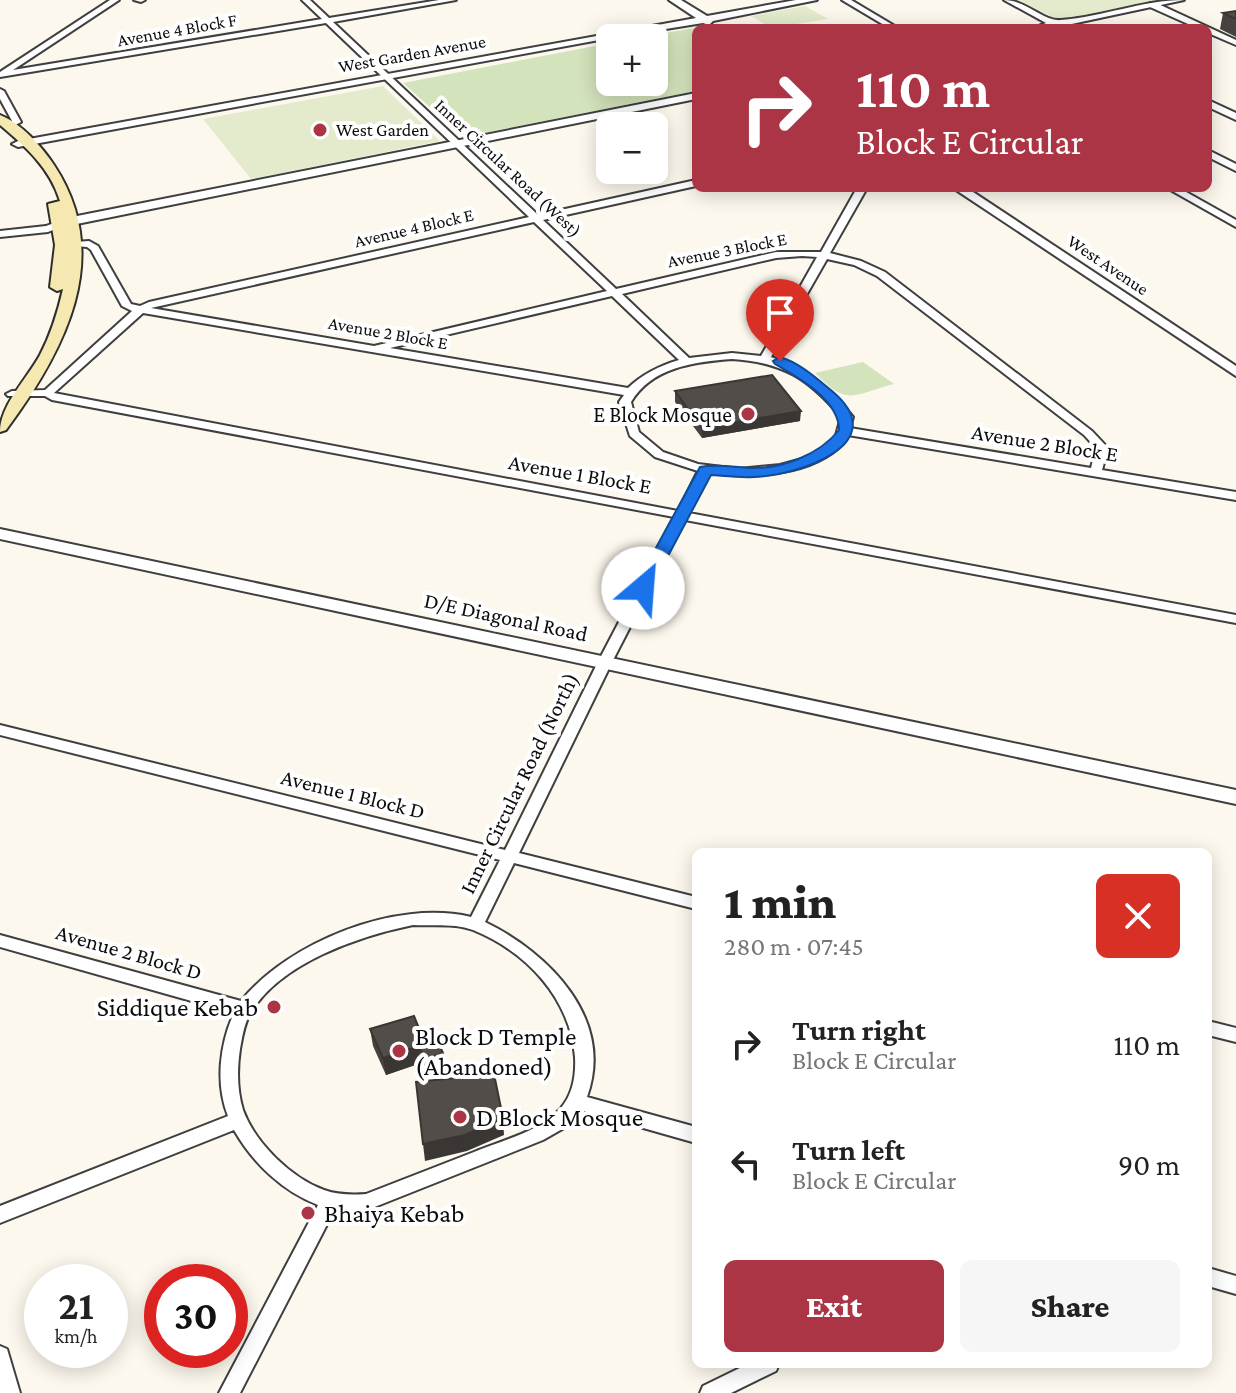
<!DOCTYPE html>
<html lang="en">
<head>
<meta charset="utf-8">
<style>
  body { margin:0; font-family:"Crimson Pro",serif; background:#f6f6f6; color:#222; height:100vh; display:flex; flex-direction:column; font-size:30px; white-space:nowrap }
  * { box-sizing:border-box; margin:0 }
  p { font-size:26px; color:#767676 }
  .icon { flex:none; width:44px; height:44px; fill:none; stroke:currentColor; stroke-width:2; stroke-linecap:round; stroke-linejoin:round }
  .map { position:relative; flex:1; overflow:hidden }
  .side { position:absolute; left:692px; top:848px; width:520px; height:520px; display:flex; flex-direction:column; background:#fff; border-radius:12px; box-shadow:0 4px 20px #0003 }
  .side>* { flex:none }
  .hud { position:absolute; left:692px; top:24px; width:520px; height:168px; border-radius:12px; box-shadow:0 4px 20px #0003; background:#ab3544; color:#fff; overflow:hidden }
  .fabs { position:absolute; left:596px; top:24px; display:grid; gap:16px }
  .fabs a { display:grid; place-items:center; width:72px; height:72px; border-radius:12px; background:#fff; box-shadow:0 4px 20px #0003; font-size:40px }
  .speed { position:absolute; left:24px; top:1264px; display:flex; gap:16px; font-size:40px; font-weight:700; text-align:center }
  .speed>* { display:grid; place-content:center; width:104px; height:104px; border-radius:50%; background:#fff; box-shadow:0 4px 20px #0003; line-height:1 }
  .speed small { font-size:20px; font-weight:400 }
  .speed .limit { border:12px solid #d22; background:#fff; color:#111 }
  .pin { position:absolute; display:grid; place-items:center; width:68px; height:68px; color:#fff; margin:-82px -34px; border-radius:50% 50% 50% 0; rotate:-45deg; box-shadow:0 0 8px #0007 }
  .pin .icon { rotate:45deg }
  .me { position:absolute; width:88px; margin:-44px; rotate:27deg; stroke-linejoin:round; filter:drop-shadow(0 0 6px #0008) }
  .turn { display:flex; align-items:center; gap:28px; height:168px; padding:0 32px; font-size:36px }
  .turn .icon { width:104px; height:104px; stroke-width:2.5 }
  .turn b { display:block; font-size:56px; line-height:68px }
  .round { display:grid; place-items:center; flex:none; width:84px; height:84px; border-radius:12px; background:#f6f6f6 }
  .head { display:flex; align-items:center; justify-content:space-between; height:136px; padding:0 32px }
  h1 { font-size:48px; font-weight:800; line-height:60px }
  .action { display:flex; gap:16px; margin-top:auto; padding:16px 32px }
  .action a { flex:1; height:92px; border-radius:12px; background:#ab3544; color:#fff; font-size:32px; font-weight:800; line-height:92px; text-align:center }
  .action a+a { background:#f6f6f6; color:#222 }
  ul { padding:0; list-style:none }
  li { display:flex; align-items:center; gap:24px; height:120px; padding:0 32px }
  li div { flex:1 }
  li b { display:block; font-size:30px }
  li em { font-style:normal }
  .map>svg:first-child { display:block }
  .green { fill:#d3e3bb }
  .pitch { fill:#e3ebcc }
  .lines { fill:none; stroke-linecap:round; stroke-linejoin:round }
  .minor-casing { stroke:#3f3f3f; stroke-width:4 }
  .tertiary-casing { stroke:#3f3f3f; stroke-width:4 }
  .secondary-casing { stroke:#2e2e2e; stroke-width:4 }
  .minor { fill:#fff; fill-rule:evenodd }
  .tertiary { fill:#fff; fill-rule:evenodd }
  .secondary { fill:#f5e8b0; fill-rule:evenodd }
  .wall { fill:#474240 }
  .shaded-wall { fill:#3a3634 }
  .building { fill:#534d4a; stroke:#3a3634; stroke-width:2 }
  .route { fill:#1a73e8; stroke:#114b97; stroke-width:2 }
  .poi-dot { fill:#ab3544; stroke:#fff; stroke-width:3 }
  .labels { text-anchor:middle; dominant-baseline:central; stroke-width:8; stroke-linejoin:round; paint-order:stroke }
  .far-street-label { font-size:18px; fill:#0c0c0c; stroke:#fff }
  .far-poi-label { font-size:18px; fill:#0c0c0c; stroke:#fff; text-anchor:start }
  .poi-label { font-size:22px; fill:#0c0c0c; stroke:#fff; text-anchor:end }
  .street-label { font-size:22px; fill:#0c0c0c; stroke:#fff }
  .near-poi-label { font-size:26px; fill:#0c0c0c; stroke:#fff; text-anchor:start }
</style>
</head>
<body>
<div class="map">
<svg width="1236" height="1393" viewBox="0 0 1236 1393">
  <rect width="100%" height="100%" fill="#fdf8ed"/>
  <g class="green">
    <path d="M699,27l2,1h-5v63l-233,46 -60,-54 207,-40v39h44v-44h-16z"/>
    <path d="M863,362l31,22c-42,11 -46,23 -79,-11z"/>
  </g>
  <g class="pitch">
    <path d="M1019,0h140l-101,20z"/>
    <path d="M805,6l23,13 -57,9 -20,-12z"/>
    <path d="M383,86l57,55 -189,38 -48,-60z"/>
  </g>
  <g class="lines">
    <g class="minor-casing">
      <g id="minor">
        <path d="M110,0h9l-106,70 309,-51 -20,-19h8l19,18 110,-18h17l-123,22 205,193 158,-35v6l-153,34 73,69 160,-37h45l36,-64h10l-37,65 31,8 24,11 207,159 16,17 -6,22 134,22v8l-388,-65c-2,9 -9,12 -16,18 -34,24 -83,24 -122,20l-21,40 547,102v8l-551,-103 -73,142 -93,191 177,44v12l-182,-46 -29,59c64,31 130,97 102,175l109,30v16l-116,-33 -16,18 -21,12 -176,70 -32,-1 -95,184h-21l99,-188c-36,-14 -65,-42 -84,-75l-234,93v-17l228,-90c-13,-33 -8,-72 6,-103l-234,-66v-12l241,66c48,-59 155,-102 230,-84l29,-57 -500,-125v-10l505,125 93,-188 76,-145 -622,-117 -7,-4h-37l-2,-2 6,-3 33,-1 87,-79 -10,-5 -31,-56 -4,-3 -12,-1v-4l14,-1 9,5 33,58 9,2 9,-4 380,-85 -203,-194 -326,54v-5zM534,222l73,69 -233,55 -223,-38zM802,256l15,1 -56,99 -29,-3 -43,5 -67,-64 154,-36zM827,259l27,6 23,11 207,159 12,13 -5,20 -241,-40 3,-11c-23,-29 -47,-49 -82,-60zM612,296l67,64c-20,6 -36,14 -51,28l-238,-40zM143,313l481,82 -5,7 11,34 25,21 43,14 -20,40 -624,-118zM732,359c51,3 77,20 109,58l-6,22 -22,17 -33,9 -41,4 -41,-5 -35,-12 -24,-20 -8,-30c21,-35 63,-40 101,-43zM413,925c19,1 42,-2 60,5 54,22 97,68 102,127 1,18 -2,37 -14,51 -22,24 -58,32 -87,44 -36,14 -72,28 -108,42 -14,1 -28,1 -42,-4 -33,-12 -69,-47 -81,-80 -6,-20 -6,-41 -3,-61 2,-11 4,-25 10,-35 29,-51 109,-78 163,-89z"/>
        <path d="M134,0h11l-4,2z"/>
        <path d="M842,0h9l47,28h-9z"/>
        <path d="M1150,3h6l80,37v5l-28,-12v-5h-11l-47,-21z"/>
        <path d="M0,89l4,2 17,31 -11,6 -4,-3 6,-4 -12,-22z"/>
        <path d="M1208,150l28,14v7l-28,-14z"/>
        <path d="M1167,188h12l57,32v7z"/>
        <path d="M62,220l5,3 -2,2 -17,7 -48,5v-6l46,-5z"/>
        <path d="M1208,1021l28,7v14l-28,-7z"/>
        <path d="M1208,1268l28,8v18l-28,-8z"/>
        <path d="M0,1346l7,3 13,44h-20z"/>
        <path d="M748,1364h31l-3,7 -45,22h-31l3,-7z"/>
      </g>
    </g>
    <g class="tertiary-casing">
      <g id="tertiary">
        <path d="M669,0h12l26,16 89,-16h21l-104,21 -4,4 -6,-2 -93,15 -592,109 -6,-3 6,-3 678,-123z"/>
        <path d="M1004,0c22,0 40,22 57,20 42,-3 81,-20 123,-20l-131,28h-20l13,-5z"/>
        <path d="M696,93v6l-634,128 -6,-4 6,-4z"/>
        <path d="M1208,100l28,13v7l-28,-13z"/>
        <path d="M953,188h14l269,178v10z"/>
        <path d="M0,529l1236,261v14l-1236,-265z"/>
      </g>
    </g>
    <g class="secondary-casing">
      <path id="secondary" d="M0,115c21,8 42,32 54,50 61,92 10,187 -48,265l-6,2c0,-27 27,-53 40,-77 11,-21 18,-44 23,-66l-6,2 -7,-4 5,-42 -7,-41 12,-3c-10,-33 -34,-54 -60,-76z"/>
    </g>
    <use href="#minor" class="minor"/>
    <use href="#tertiary" class="tertiary"/>
    <use href="#secondary" class="secondary"/>
  </g>
  <g class="wall">
    <path d="M1236,11v26l-16,-8 3,-16z"/>
    <path d="M675,391l125,30 -98,17 -27,-36z"/>
    <path d="M370,1029l55,14 18,10 1,17 -17,6 -6,-13 -35,12 -13,-29z"/>
  </g>
  <g class="shaded-wall">
    <path d="M801,411l-1,10 -98,17v-10z"/>
    <path d="M419,1046l2,17 -35,12 -3,-17z"/>
    <path d="M443,1053l1,17 -17,6 -2,-16z"/>
    <path d="M503,1118l1,17 -37,16 -42,10 -2,-17z"/>
  </g>
  <g class="building">
    <path d="M1236,11v8l-13,-6z"/>
    <path d="M772,375l29,36 -99,17 -27,-37z"/>
    <path d="M414,1016l11,27 12,-3 6,13 -18,7 -6,-14 -36,12 -13,-29z"/>
    <path d="M494,1074l9,44 -38,17 -42,9 -7,-62z"/>
  </g>
  <path class="route" d="M780,357c20,6 36,21 52,34 63,53 -33,84 -78,86 -14,1 -29,-1 -43,-2l-60,113 -2,3h-12l-3,-3 66,-121c16,-3 34,0 50,1 32,1 69,-13 89,-38 0,-30 -40,-52 -64,-66l-2,-3z"/>
  <g class="poi-dot">
    <circle cx="320" cy="130" r="8"/>
    <circle cx="748" cy="414" r="8"/>
    <circle cx="274" cy="1007" r="8"/>
    <circle cx="399" cy="1051" r="8"/>
    <circle cx="460" cy="1117" r="8"/>
    <circle cx="308" cy="1213" r="8"/>
  </g>
  <g class="labels">
    <g class="far-street-label">
      <text transform="translate(177 30) rotate(-10)">Avenue 4 Block F</text>
      <text transform="translate(412 54) rotate(-10)">West Garden Avenue</text>
      <text transform="translate(508 168) rotate(43)">Inner Circular Road (West)</text>
      <text transform="translate(414 228) rotate(-13)">Avenue 4 Block E</text>
      <text transform="translate(727 250) rotate(-11)">Avenue 3 Block E</text>
      <text transform="translate(1108 265) rotate(34)">West Avenue</text>
      <text transform="translate(388 333) rotate(10)">Avenue 2 Block E</text>
    </g>
    <g class="far-poi-label">
      <text x="336" y="130">West Garden</text>
    </g>
    <g class="poi-label">
      <text x="732" y="414">E Block Mosque</text>
    </g>
    <g class="street-label">
      <text transform="translate(1045 443) rotate(9)">Avenue 2 Block E</text>
      <text transform="translate(580 474) rotate(10)">Avenue 1 Block E</text>
      <text transform="translate(506 617) rotate(12)">D/E Diagonal Road</text>
      <text transform="translate(519 783) rotate(-64)">Inner Circular Road (North)</text>
      <text transform="translate(353 794) rotate(14)">Avenue 1 Block D</text>
      <text transform="translate(129 952) rotate(16)">Avenue 2 Block D</text>
    </g>
    <g class="near-poi-label">
      <text x="258" y="1007" text-anchor="end">Siddique Kebab</text>
      <text x="415" y="1036">Block D Temple<tspan x="415" dy="30">(Abandoned)</tspan></text>
      <text x="476" y="1117">D Block Mosque</text>
      <text x="324" y="1213">Bhaiya Kebab</text>
    </g>
  </g>
</svg>
<div class="fabs">
<a>+</a>
<a>−</a>
</div>
<div class="speed"><div>21<small>km/h</small></div><div class="limit">30</div></div>
<div class="pin" style="left:780px;top:361px;background:#d93025"><svg class="icon" aria-label="arrive" viewBox="0 0 24 24"><path d="M6 21V4h12l-3 4 3 4H6"/></svg></div>
<svg class="me" style="left:643px;top:588px" viewBox="-20 -20 40 40"><circle r="19" fill="#fff"/><path d="M0-13L10 11 0 6-10 11z" fill="#1a73e8"/></svg>
<div class="hud">
<div class="turn"><svg class="icon" aria-label="right" viewBox="0 0 24 24"><path d="M7 20v-9h11M14 6l5 5-5 5"/></svg><div><b>110 m</b>Block E Circular</div></div>
</div>
<section class="side">
<div class="head"><div><h1>1 min</h1><p>280 m · 07:45</p></div><a class="round" style="background:#d93025;color:#fff"><svg class="icon" aria-label="close" viewBox="0 0 24 24"><path d="M6 6l12 12M18 6L6 18"/></svg></a></div>
<ul>
<li><svg class="icon" aria-label="right" viewBox="0 0 24 24"><path d="M7 20v-9h11M14 6l5 5-5 5"/></svg><div><b>Turn right</b><p>Block E Circular</p></div><em>110 m</em></li>
<li><svg class="icon" aria-label="left" viewBox="0 0 24 24"><path d="M17 20v-9H6M10 6l-5 5 5 5"/></svg><div><b>Turn left</b><p>Block E Circular</p></div><em>90 m</em></li>
</ul>
<div class="action"><a>Exit</a><a>Share</a></div>
</section>
</div>
</body>
</html>
